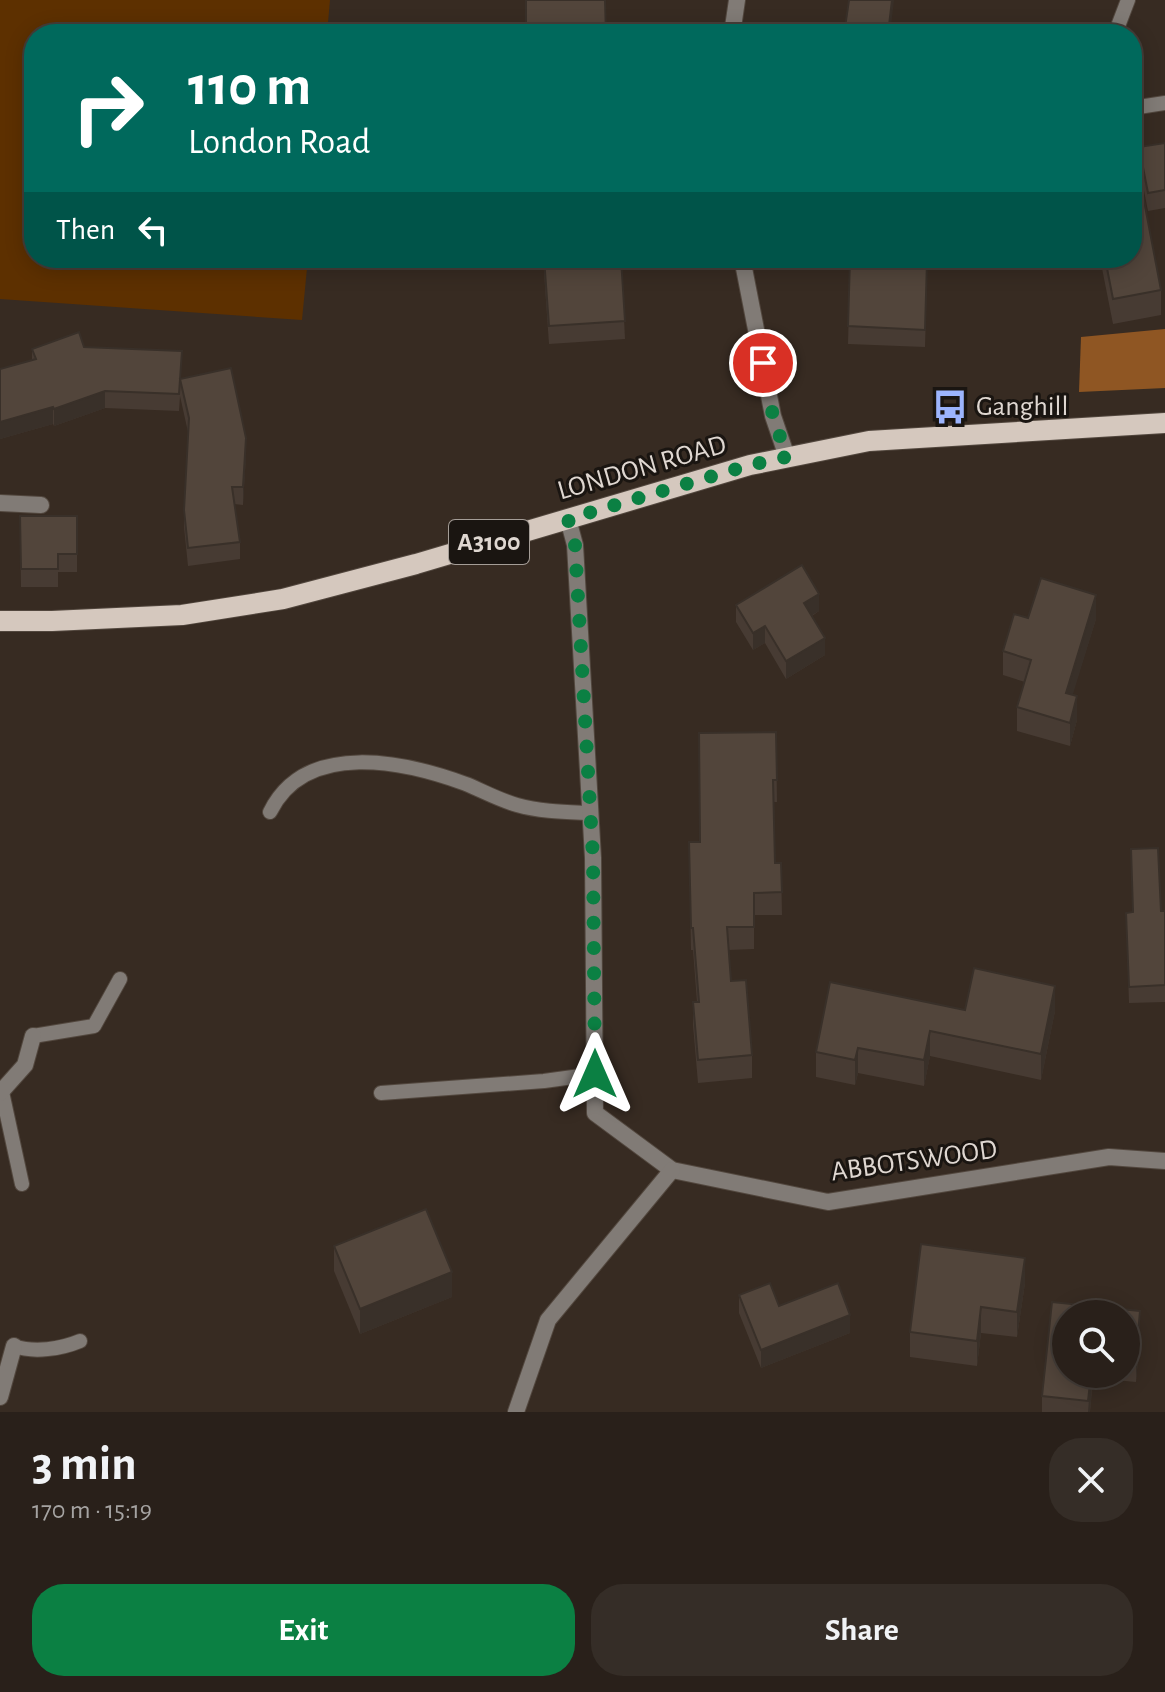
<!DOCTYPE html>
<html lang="en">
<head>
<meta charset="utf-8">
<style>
  body { margin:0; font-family:"Alegreya Sans",sans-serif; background:#352d27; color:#f1f3f6; height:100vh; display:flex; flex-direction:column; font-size:30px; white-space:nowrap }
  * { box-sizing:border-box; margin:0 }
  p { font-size:26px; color:#a5a3a2 }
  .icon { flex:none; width:44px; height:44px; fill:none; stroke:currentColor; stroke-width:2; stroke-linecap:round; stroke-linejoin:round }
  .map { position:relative; height:1412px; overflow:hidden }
  .panel { display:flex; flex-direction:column; background:#29201a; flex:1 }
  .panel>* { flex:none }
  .top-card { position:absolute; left:24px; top:24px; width:1118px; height:244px; border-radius:32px; box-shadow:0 4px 20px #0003,0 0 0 2px #453e39; background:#00695c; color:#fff; overflow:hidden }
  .buttons { position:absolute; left:1052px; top:1300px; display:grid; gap:16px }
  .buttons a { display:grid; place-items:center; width:88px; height:88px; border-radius:50%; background:#29201a; box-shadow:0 4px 20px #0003,0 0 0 2px #453e39; font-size:40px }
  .pin { position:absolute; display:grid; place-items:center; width:68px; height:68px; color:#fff; margin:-34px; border:4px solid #fff; border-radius:50%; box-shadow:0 2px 8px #0007 }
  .me { position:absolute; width:88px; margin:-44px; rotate:0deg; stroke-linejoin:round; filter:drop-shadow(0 0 6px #0008) }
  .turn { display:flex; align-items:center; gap:28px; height:168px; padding:0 32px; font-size:36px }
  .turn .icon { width:104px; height:104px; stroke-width:2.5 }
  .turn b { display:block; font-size:56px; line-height:68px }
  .then { display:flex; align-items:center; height:76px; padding:0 32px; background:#0003; gap:16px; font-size:30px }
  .round { display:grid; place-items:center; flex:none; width:84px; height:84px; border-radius:32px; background:#352d27 }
  .summary { display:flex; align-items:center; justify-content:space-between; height:136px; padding:0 32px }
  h1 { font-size:48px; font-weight:700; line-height:60px }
  .cta { display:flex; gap:16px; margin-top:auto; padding:16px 32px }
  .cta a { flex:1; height:92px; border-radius:32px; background:#0b8043; color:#fff; font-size:32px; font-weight:700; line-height:92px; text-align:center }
  .cta a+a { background:#352d27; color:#f1f3f6 }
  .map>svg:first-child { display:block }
  .green { fill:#5d3000 }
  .forest { fill:#8f5623 }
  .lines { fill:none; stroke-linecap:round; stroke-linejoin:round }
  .lane-casing { stroke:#52473e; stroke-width:16 }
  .street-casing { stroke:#52473e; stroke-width:18 }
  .primary-casing { stroke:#52473e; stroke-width:22 }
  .lane { stroke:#817b76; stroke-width:14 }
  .street { stroke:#817b76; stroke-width:16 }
  .primary { stroke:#d5c8be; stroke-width:20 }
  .wall { fill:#473b33; fill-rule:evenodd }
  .shaded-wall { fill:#393029 }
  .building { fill:#52453b; stroke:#393029; stroke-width:2 }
  .route { stroke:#0b8043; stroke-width:14; stroke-dasharray:0 25.2 }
  .labels { text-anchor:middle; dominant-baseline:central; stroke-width:6; stroke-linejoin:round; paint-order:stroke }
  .shield { fill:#1a1511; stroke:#a49d97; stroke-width:2 }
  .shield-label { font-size:26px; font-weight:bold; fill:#dfd7d1 }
  .poi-label { font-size:28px; fill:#dfd7d1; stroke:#1a1511; text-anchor:start }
  .street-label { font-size:28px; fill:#dfd7d1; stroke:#1a1511 }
</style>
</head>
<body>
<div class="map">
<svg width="1165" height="1412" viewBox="0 0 1165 1412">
  <rect width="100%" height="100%" fill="#372b22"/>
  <path class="green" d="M0,0h330l-3,34h-293v224h274l-6,62 -302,-21z"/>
  <path class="forest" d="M1165,329v59l-86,4 2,-55z"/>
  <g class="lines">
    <g class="lane-casing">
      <g id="lane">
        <path d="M1115,34l13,-34"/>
        <path d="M1132,108l33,-5"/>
        <path d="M270,812c36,-73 136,-50 196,-28 17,7 33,16 51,21 24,7 50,7 74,8"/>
        <path d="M33,1036l61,-10 26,-47"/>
        <path d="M2,1092l20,92"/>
        <path d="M381,1093l163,-12 51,-7"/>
        <path d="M14,1346c20,7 47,3 66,-5"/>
      </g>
    </g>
    <g class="street-casing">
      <g id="street">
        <path d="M732,34l5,-34"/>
        <path d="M742,258l31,158 14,41"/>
        <path d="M0,503l41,2"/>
        <path d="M568,519l7,26 18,313 2,255 77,57 156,32 281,-45 56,4"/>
        <path d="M0,1093l25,-28 8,-29"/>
        <path d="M0,1397l14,-51"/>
        <path d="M516,1412l32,-92 124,-150"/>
      </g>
    </g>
    <g class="primary-casing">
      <path id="primary" d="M0,621h52l130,-6 101,-16 133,-35 334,-99 119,-24 296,-18"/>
    </g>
    <use href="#lane" class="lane"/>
    <use href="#street" class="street"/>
    <use href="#primary" class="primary"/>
  </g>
  <g class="wall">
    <path d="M1165,143v65l-17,3 -9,-46v-18z"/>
    <path d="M543,258h78l4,81 -76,5z"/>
    <path d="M834,258h73v2l20,18 -2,69 -77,-3 2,-76h-16z"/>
    <path d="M1100,258h32l29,32v25l-48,9z"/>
    <path d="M84,347l97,32 65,76 -3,50 -9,-1 6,38v17l-52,7 -4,-39v-17l4,-78 -8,-36 -1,15 -74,-3 -51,18 -1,-2 -53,15v-70l32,-9v-11z"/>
    <path d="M20,516h57v56h-19v15h-37z"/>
    <path d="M736,605l83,6 -7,5 13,39 -39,24 -21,-36 -12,7 -17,-28z"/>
    <path d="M1028,618l68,1 -24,76 5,25 -7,26 -53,-15v-24l8,-25 -22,-7v-24z"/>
    <path d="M776,732l1,70h-3l1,61h6l1,52h-28v34l-26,1 3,31 21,74v23l-54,5 -5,-58v-23h4l-4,-52h-2l-2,-108h11z"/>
    <path d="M1165,911v91l-36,1 -3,-90z"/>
    <path d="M965,1010l90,1 -14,69 -111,-24 -6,30 -66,-13 -3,12 -39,-8v-25z"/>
    <path d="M334,1246l118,51 -92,37 -26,-63z"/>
    <path d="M1025,1283l-8,54 -36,-4 -4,33 -67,-9v-25z"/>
    <path d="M739,1295l40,11 71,27 -89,35 -22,-55z"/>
    <path d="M1052,1302l88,9v26l-4,45 -43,-4 -3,34h-48v-16zM1066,1314h60v60h-60z"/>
  </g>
  <g class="shaded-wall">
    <path d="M892,0h2l-4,34h-2z"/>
    <path d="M105,391v17l-51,18v-17z"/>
    <path d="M53,407v17l-53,15v-17z"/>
    <path d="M246,438v17l-3,50v-18z"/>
    <path d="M819,594v17l-15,9v-17z"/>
    <path d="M1096,595v24l-30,98v-24z"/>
    <path d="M765,626v17l-12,7v-17z"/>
    <path d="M825,638v17l-39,24v-18z"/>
    <path d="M1077,696v24l-7,26v-23z"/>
    <path d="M1055,986v25l-14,69v-26z"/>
    <path d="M930,1031v25l-6,30v-26z"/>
    <path d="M858,1048v25l-3,12v-25z"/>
    <path d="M1025,1258v25l-8,54v-25z"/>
    <path d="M452,1272v25l-92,37v-25z"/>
    <path d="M981,1307v26l-4,33v-25z"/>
    <path d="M1140,1311v26l-4,45v-25z"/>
    <path d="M850,1315v18l-89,35v-18z"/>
    <path d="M1091,1374h2l-3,38h-2z"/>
  </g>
  <g class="building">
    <path d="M526,0h79l1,34h-80z"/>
    <path d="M849,0h43l-4,34h-44z"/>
    <path d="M1165,143v47l-17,3 -9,-46z"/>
    <path d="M1141,185l20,105 -48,9 -8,-41h27v-71z"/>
    <path d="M544,258h77l4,63 -76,5z"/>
    <path d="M850,258h57v2l20,1 -2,69 -77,-4z"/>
    <path d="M79,332l5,15 98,4 -3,43 -74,-3 -51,18 -1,-2 -53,15v-53l36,-10 -4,-10z"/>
    <path d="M231,368l15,70 -3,49h-11l8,55 -52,6 -4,-38 5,-92 -9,-39z"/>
    <path d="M20,516h57v38h-19v15h-37z"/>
    <path d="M802,565l17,29 -15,9 21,35 -39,23 -21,-35 -12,7 -17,-28z"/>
    <path d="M1041,578l55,17 -30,98 11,3 -7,27 -53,-16 14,-47 -28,-9 11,-37 14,4z"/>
    <path d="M776,732l1,48h-4l2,83h6l1,29 -28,1v34h-27l4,54 15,-1 6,75 -54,5 -5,-58h6l-6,-74h-2l-2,-86h11l-1,-109z"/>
    <path d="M1158,848l3,63h4v74l-36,2 -3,-74 7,-1 -2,-63z"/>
    <path d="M974,968l81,18 -14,68 -111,-23 -6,29 -66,-12 -3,12 -39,-8 14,-70 135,28z"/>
    <path d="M426,1209l26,63 -92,37 -26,-63z"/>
    <path d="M921,1244l104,14 -8,54 -36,-5 -4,34 -67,-9z"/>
    <path d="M770,1283l9,23 59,-23 12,32 -89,35 -22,-55z"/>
    <path d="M1052,1302l88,9 -4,46 -10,-1v-42h-60v60h25l-3,27 -46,-5z"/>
  </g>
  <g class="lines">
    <path class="route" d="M595,1074l-2,-216 -18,-313 -7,-26 182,-54 37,-8 -14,-41 -10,-53"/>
  </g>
  <defs>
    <g id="bus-bare" transform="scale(2.76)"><path d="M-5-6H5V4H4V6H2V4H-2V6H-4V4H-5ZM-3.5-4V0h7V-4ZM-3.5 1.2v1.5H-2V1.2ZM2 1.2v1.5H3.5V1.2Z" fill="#9cb4fd" stroke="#1a1511" stroke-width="2.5" paint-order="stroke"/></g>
  </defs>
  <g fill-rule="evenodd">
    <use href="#bus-bare" x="950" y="407"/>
  </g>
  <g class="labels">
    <rect class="shield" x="449" y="520" width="80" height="44" rx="6"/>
    <g class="shield-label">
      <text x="489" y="542">A3100</text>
    </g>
    <g class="poi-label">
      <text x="976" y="407">Ganghill</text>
    </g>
    <g class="street-label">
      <text transform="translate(642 468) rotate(-16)">LONDON ROAD</text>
      <text transform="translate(914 1161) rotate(-8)">ABBOTSWOOD</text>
    </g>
  </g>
</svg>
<div class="buttons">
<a><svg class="icon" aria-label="search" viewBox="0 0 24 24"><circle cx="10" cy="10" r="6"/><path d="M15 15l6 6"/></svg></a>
</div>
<div class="pin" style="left:763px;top:363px;background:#d93025"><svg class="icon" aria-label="arrive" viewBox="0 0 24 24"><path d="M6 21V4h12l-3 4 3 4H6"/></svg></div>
<svg class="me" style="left:595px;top:1074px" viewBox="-20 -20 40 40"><path d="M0-17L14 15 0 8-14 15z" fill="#0b8043" stroke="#fff" stroke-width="4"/></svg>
<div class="top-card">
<div class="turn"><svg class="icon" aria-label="right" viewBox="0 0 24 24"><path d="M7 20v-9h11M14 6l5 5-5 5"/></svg><div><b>110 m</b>London Road</div></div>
<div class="then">Then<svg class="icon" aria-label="left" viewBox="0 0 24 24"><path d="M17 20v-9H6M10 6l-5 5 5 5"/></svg></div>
</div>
</div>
<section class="panel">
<div class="summary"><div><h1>3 min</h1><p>170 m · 15:19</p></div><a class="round"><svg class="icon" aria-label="close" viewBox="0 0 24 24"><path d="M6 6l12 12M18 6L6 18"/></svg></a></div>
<div class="cta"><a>Exit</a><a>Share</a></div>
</section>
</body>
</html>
